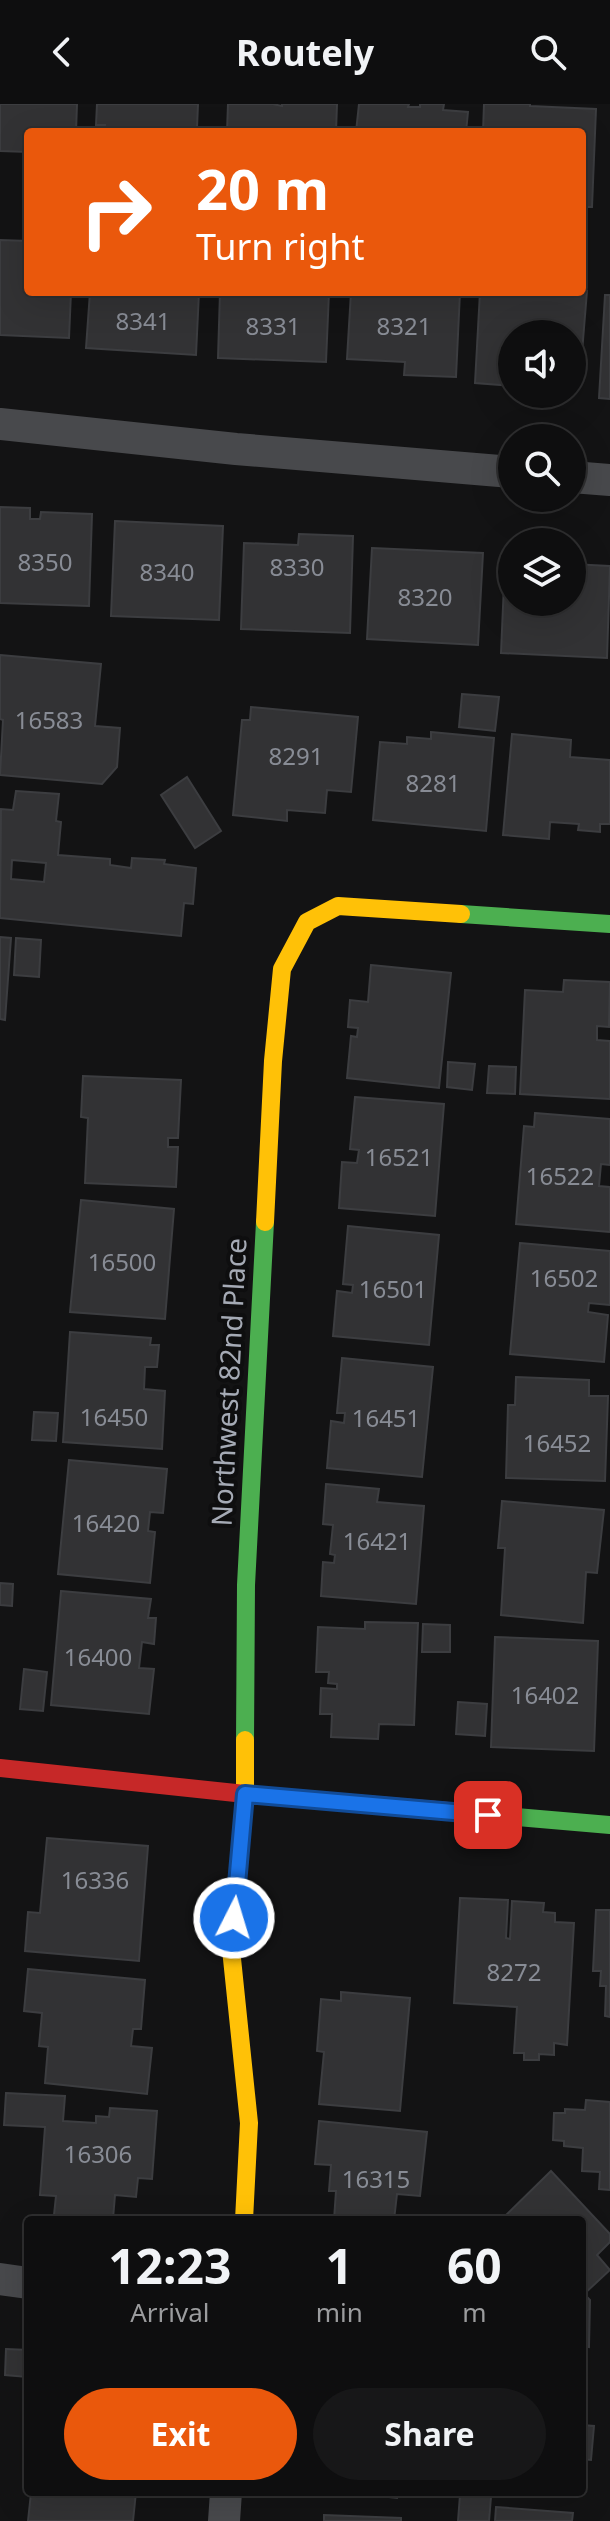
<!DOCTYPE html>
<html lang="en">
<head>
<meta charset="utf-8">
<style>
  body { margin:0; font-family:"Noto Sans",sans-serif; background:#171718; color:#f1f3f6; height:100vh; display:flex; flex-direction:column; font-size:30px; white-space:nowrap }
  * { box-sizing:border-box; margin:0 }
  p { font-size:26px; color:#9b9c9e }
  .icon { flex:none; width:44px; height:44px; fill:none; stroke:currentColor; stroke-width:2; stroke-linecap:round; stroke-linejoin:round }
  .map { position:relative; flex:1; overflow:hidden }
  .side { position:absolute; left:24px; top:2112px; width:562px; height:280px; display:flex; flex-direction:column; background:#0e0e0f; border-radius:8px; box-shadow:0 8px 32px #0002,0 0 0 2px #2e2e2f }
  .side>* { flex:none }
  .guide { position:absolute; left:24px; top:24px; width:562px; height:168px; border-radius:8px; box-shadow:0 8px 32px #0002,0 0 0 2px #2e2e2f; background:#ea580c; color:#fff; overflow:hidden }
  .controls { position:absolute; left:498px; top:216px; display:grid; gap:16px }
  .controls a { display:grid; place-items:center; width:88px; height:88px; border-radius:50%; background:#0e0e0f; box-shadow:0 8px 32px #0002,0 0 0 2px #2e2e2f; font-size:40px }
  .pin { position:absolute; display:grid; place-items:center; width:68px; height:68px; color:#fff; margin:-34px; border-radius:16px; box-shadow:0 4px 12px #0006 }
  .me { position:absolute; width:88px; margin:-44px; rotate:5deg; stroke-linejoin:round; filter:drop-shadow(0 0 6px #0008) }
  .turn { display:flex; align-items:center; gap:28px; height:168px; padding:0 40px; font-size:36px }
  .turn .icon { width:104px; height:104px; stroke-width:2.5 }
  .turn b { display:block; font-size:56px; line-height:68px }
  .eta { display:flex; justify-content:space-evenly; align-items:center; height:136px; text-align:center }
  .eta b { font-size:48px; font-weight:700; line-height:56px }
  .primary-button { display:flex; gap:16px; margin-top:auto; padding:16px 40px }
  .primary-button a { flex:1; height:92px; border-radius:48px; background:#ea580c; color:#fff; font-size:32px; font-weight:700; line-height:92px; text-align:center }
  .primary-button a+a { background:#171718; color:#f1f3f6 }
  header { display:flex; justify-content:space-between; align-items:center; height:104px; padding:0 40px; background:#0e0e0f; font-size:36px; font-weight:700 }
  .map>svg:first-child { display:block }
  .building { fill:#323234; stroke:#3c3d40; stroke-width:2; fill-rule:evenodd }
  .lines { fill:none; stroke-linecap:round; stroke-linejoin:round }
  .street { stroke:#48494c; stroke-width:32 }
  .fast { stroke:#4caf50; stroke-width:18 }
  .slow { stroke:#ffc107; stroke-width:18 }
  .jam { stroke:#c62828; stroke-width:18 }
  .route-casing { stroke:#114b97; stroke-width:20 }
  .route { stroke:#1a73e8; stroke-width:14 }
  .labels { text-anchor:middle; dominant-baseline:central; stroke-width:8; stroke-linejoin:round; paint-order:stroke }
  .number-label { font-size:24px; fill:#888c95 }
  .street-label { font-size:28px; fill:#a5aab5; stroke:#0e0e0f }
</style>
</head>
<body>
<header><svg class="icon" aria-label="back" viewBox="0 0 24 24"><path d="M15 5l-7 7 7 7"/></svg>Routely<svg class="icon" aria-label="search" viewBox="0 0 24 24"><circle cx="10" cy="10" r="6"/><path d="M15 15l6 6"/></svg></header>
<div class="map">
<svg width="610" height="2417" viewBox="0 0 610 2417">
  <rect width="100%" height="100%" fill="#131314"/>
  <g class="building">
    <path d="M0,0h77l-1,28h-48v20l-28,-1z"/>
    <path d="M97,0h101l-1,24 10,1v3h-103l1,-7h-9z"/>
    <path d="M228,0h45l9,2v-2h55l-1,28h-109z"/>
    <path d="M359,0h50l-1,3h12v-3h24l-1,6 25,2 -2,20h-110z"/>
    <path d="M484,0h46v2l66,3 -4,98h-10v-75h-99z"/>
    <path d="M0,136l28,1v51h43l-2,46 -69,-3z"/>
    <path d="M582,187h5l-7,86 -8,-1v-42h-60v52l-37,-3 5,-91z"/>
    <path d="M90,188h109l-3,63 -110,-7z"/>
    <path d="M220,188h109l-3,70 -108,-4z"/>
    <path d="M351,188h109l-4,85 -52,-2 1,-13 -58,-3z"/>
    <path d="M605,191h5v104l-11,-1z"/>
    <path d="M0,403l30,1v11h10l1,-7 51,2 -3,92 -89,-3z"/>
    <path d="M115,417l108,5 -4,94 -108,-4z"/>
    <path d="M299,430l54,2 -3,97 -109,-4 3,-86 54,2z"/>
    <path d="M372,444l111,5 -5,92 -111,-6z"/>
    <path d="M505,457l7,1v40h60v-38l38,2 -3,92 -106,-5z"/>
    <path d="M0,551l101,9 -6,62 25,2 -3,39 -15,17 -102,-9 3,-55 -3,-1z"/>
    <path d="M462,590l37,3 -4,34 -36,-4z"/>
    <path d="M251,603l107,10 -7,75 -24,-2 -2,23 -38,-3v11l-54,-6 9,-95h8z"/>
    <path d="M431,628l63,6 -8,93 -113,-11 7,-78 27,2v-7l24,2z"/>
    <path d="M512,630l59,6 -1,17 40,3v64h-10v8l-22,-2 1,-6 -29,-2 -1,17 -46,-4z"/>
    <path d="M187,673l34,54 -26,17 -34,-53z"/>
    <path d="M16,687l43,3 -3,27 5,1 -3,33 52,4v6l21,3 1,-10 33,2 -1,4 32,4 -3,36 -9,-1 -3,33 -181,-18 1,-109 12,1zM12,756l34,3 -2,19 -33,-3z"/>
    <path d="M0,833l11,1 -6,82 -5,-1z"/>
    <path d="M16,834l25,2 -2,37 -25,-2z"/>
    <path d="M371,861l80,8 -12,115 -92,-10 4,-42 6,1 1,-9 -10,-1 2,-27 18,2z"/>
    <path d="M564,876l46,2 -1,45 -12,-1v14l13,1v58l-90,-5 5,-104 38,2z"/>
    <path d="M448,958l27,2 -3,26 -25,-3z"/>
    <path d="M489,962l27,1 -1,27 -28,-1z"/>
    <path d="M83,972l98,4 -3,58h-10v9h10l-2,40 -91,-4 3,-65 -7,-1z"/>
    <path d="M355,993l89,7 -9,112 -96,-8 3,-46 15,1 2,-13 -9,-1z"/>
    <path d="M535,1009l75,6v46l-9,-1 -2,22 11,1v45l-94,-8 8,-98 10,1z"/>
    <path d="M81,1096l93,9 -9,110 -95,-7z"/>
    <path d="M348,1122l91,9 -10,110 -96,-9 4,-45 15,2 1,-8 -10,-1z"/>
    <path d="M520,1139l90,8v54l-21,-2 -1,9 20,3 -4,47 -94,-8z"/>
    <path d="M70,1228l81,6 -1,7h9l-2,22h-12l-1,22 21,2 -3,58 -99,-7z"/>
    <path d="M342,1254l91,9 -11,110 -95,-9 4,-47 13,2 1,-10h-8z"/>
    <path d="M516,1273l73,3v16h19l-3,85 -99,-3 2,-73h7z"/>
    <path d="M34,1308l24,1 -2,28 -24,-1z"/>
    <path d="M69,1356l98,9 -4,44 -13,-1 -2,19 7,1 -5,51 -92,-9z"/>
    <path d="M326,1380l53,5 -2,13 47,4 -8,98 -95,-8 2,-34 11,1 1,-8 -5,-1 3,-29 -10,-1z"/>
    <path d="M502,1397l102,9 -7,63 -11,-1 -3,51 -82,-8 4,-67h-7z"/>
    <path d="M0,1479l13,1 -1,22 -12,-1z"/>
    <path d="M61,1487l90,8 -3,19h8l-2,26 -12,-2 -3,26 15,1 -5,45 -98,-9z"/>
    <path d="M365,1518l53,1 -4,102 -35,-1 -1,15 -47,-2 1,-23h-12l1,-26 16,1v-5l-9,-1 1,-11h-13l2,-45 47,2z"/>
    <path d="M423,1520l27,1v27h-28z"/>
    <path d="M495,1533l103,4 -4,110 -103,-4z"/>
    <path d="M24,1565l23,3 -4,39 -23,-2z"/>
    <path d="M458,1598l29,2 -2,32 -29,-2z"/>
    <path d="M47,1734l101,8 -9,115 -114,-10 3,-39 12,1z"/>
    <path d="M460,1794l48,2 -2,38 4,1 2,-38 32,2 -1,9 12,1v9l19,1 -7,122 -13,-2v12l-15,-1v6h-15v-7h-10l3,-46 -63,-4z"/>
    <path d="M596,1806h14v107l-5,-1 1,-30h-6l1,-15h-8z"/>
    <path d="M28,1865l117,11 -4,49h-8l-2,17 21,2 -5,46 -102,-11 3,-36 -9,-1 3,-33 -18,-2z"/>
    <path d="M341,1888l69,6 -10,113 -81,-7 5,-52 -7,-1 4,-52 20,2z"/>
    <path d="M6,1989l59,3 -2,25 33,2v-7l13,1 1,-9 47,3 -5,68 -14,-1 -2,19 -21,-2 -2,24 -59,-4 2,-19 -16,-1 5,-68 -41,-2z"/>
    <path d="M586,1996l24,2v88l-11,-1 1,-17 -18,-1 1,-23 -19,-2v-5l-11,-1 1,-27h11v-4l20,1z"/>
    <path d="M319,2017l108,11 -7,64 -23,-2 -3,26h-60l2,-29h-7l2,-26 -16,-1z"/>
    <path d="M551,2067l59,63v8l-13,13 13,15 -26,24 6,6 -1,47 -7,-1v-126l-80,-1z"/>
    <path d="M6,2245l22,1 -1,27 -22,-2z"/>
    <path d="M582,2321l12,1 -3,34 -9,-1z"/>
    <path d="M61,2388h75l-3,29h-105l3,-28 29,3z"/>
    <path d="M342,2388h56l-1,6z"/>
    <path d="M460,2391l31,2 -2,24h-31z"/>
    <path d="M496,2403l77,6 -1,8h-77z"/>
    <path d="M324,2411l77,3v3h-77z"/>
  </g>
  <g class="lines">
    <g class="street">
      <path d="M0,320l236,25 276,23"/>
      <path d="M572,373l38,3"/>
      <path d="M0,2175l28,4"/>
      <path d="M224,2417l2,-29"/>
    </g>
    <g class="fast">
      <path d="M461,810l149,10"/>
      <path d="M245,1636l1,-155 19,-363"/>
      <path d="M448,1707l162,14"/>
    </g>
    <g class="slow">
      <path d="M265,1118l8,-161 9,-92 25,-47 31,-16 123,8"/>
      <path d="M244,2116l5,-97 -18,-174 14,-155v-54"/>
    </g>
    <path class="jam" d="M0,1664l245,26 203,17"/>
  </g>
  <g class="lines">
    <g class="route-casing">
      <path id="route" d="M234,1814l11,-124 243,21"/>
    </g>
    <use href="#route" class="route"/>
  </g>
  <g class="labels">
    <g class="number-label">
      <text x="143" y="216">8341</text>
      <text x="273" y="221">8331</text>
      <text x="404" y="221">8321</text>
      <text x="45" y="457">8350</text>
      <text x="297" y="462">8330</text>
      <text x="167" y="467">8340</text>
      <text x="425" y="492">8320</text>
      <text x="49" y="615">16583</text>
      <text x="296" y="651">8291</text>
      <text x="433" y="678">8281</text>
      <text x="399" y="1052">16521</text>
      <text x="560" y="1071">16522</text>
      <text x="122" y="1157">16500</text>
      <text x="564" y="1173">16502</text>
      <text x="393" y="1184">16501</text>
      <text x="114" y="1312">16450</text>
      <text x="386" y="1313">16451</text>
      <text x="557" y="1338">16452</text>
      <text x="106" y="1418">16420</text>
      <text x="377" y="1436">16421</text>
      <text x="98" y="1552">16400</text>
      <text x="545" y="1590">16402</text>
      <text x="95" y="1775">16336</text>
      <text x="514" y="1867">8272</text>
      <text x="98" y="2049">16306</text>
      <text x="376" y="2074">16315</text>
    </g>
    <g class="street-label">
      <text transform="translate(228 1278) rotate(-87)">Northwest 82nd Place</text>
    </g>
  </g>
</svg>
<div class="controls">
<a><svg class="icon" aria-label="sound" viewBox="0 0 24 24"><path d="M4 9h4l5-4v14l-5-4H4zM17 9q2 3 0 6"/></svg></a>
<a><svg class="icon" aria-label="search" viewBox="0 0 24 24"><circle cx="10" cy="10" r="6"/><path d="M15 15l6 6"/></svg></a>
<a><svg class="icon" aria-label="layers" viewBox="0 0 24 24"><path d="M12 4l9 5-9 5-9-5zM3 14l9 5 9-5"/></svg></a>
</div>
<div class="pin" style="left:488px;top:1711px;background:#d93025"><svg class="icon" aria-label="arrive" viewBox="0 0 24 24"><path d="M6 21V4h12l-3 4 3 4H6"/></svg></div>
<svg class="me" style="left:234px;top:1814px" viewBox="-20 -20 40 40"><circle r="17" fill="#1a73e8" stroke="#fff" stroke-width="3"/><path d="M0-11L8 9 0 5-8 9z" fill="#fff"/></svg>
<div class="guide">
<div class="turn"><svg class="icon" aria-label="right" viewBox="0 0 24 24"><path d="M7 20v-9h11M14 6l5 5-5 5"/></svg><div><b>20 m</b>Turn right</div></div>
</div>
<section class="side">
<div class="eta">
<div><b>12:23</b><p>Arrival</p></div>
<div><b>1</b><p>min</p></div>
<div><b>60</b><p>m</p></div>
</div>
<div class="primary-button"><a>Exit</a><a>Share</a></div>
</section>
</div>
</body>
</html>
